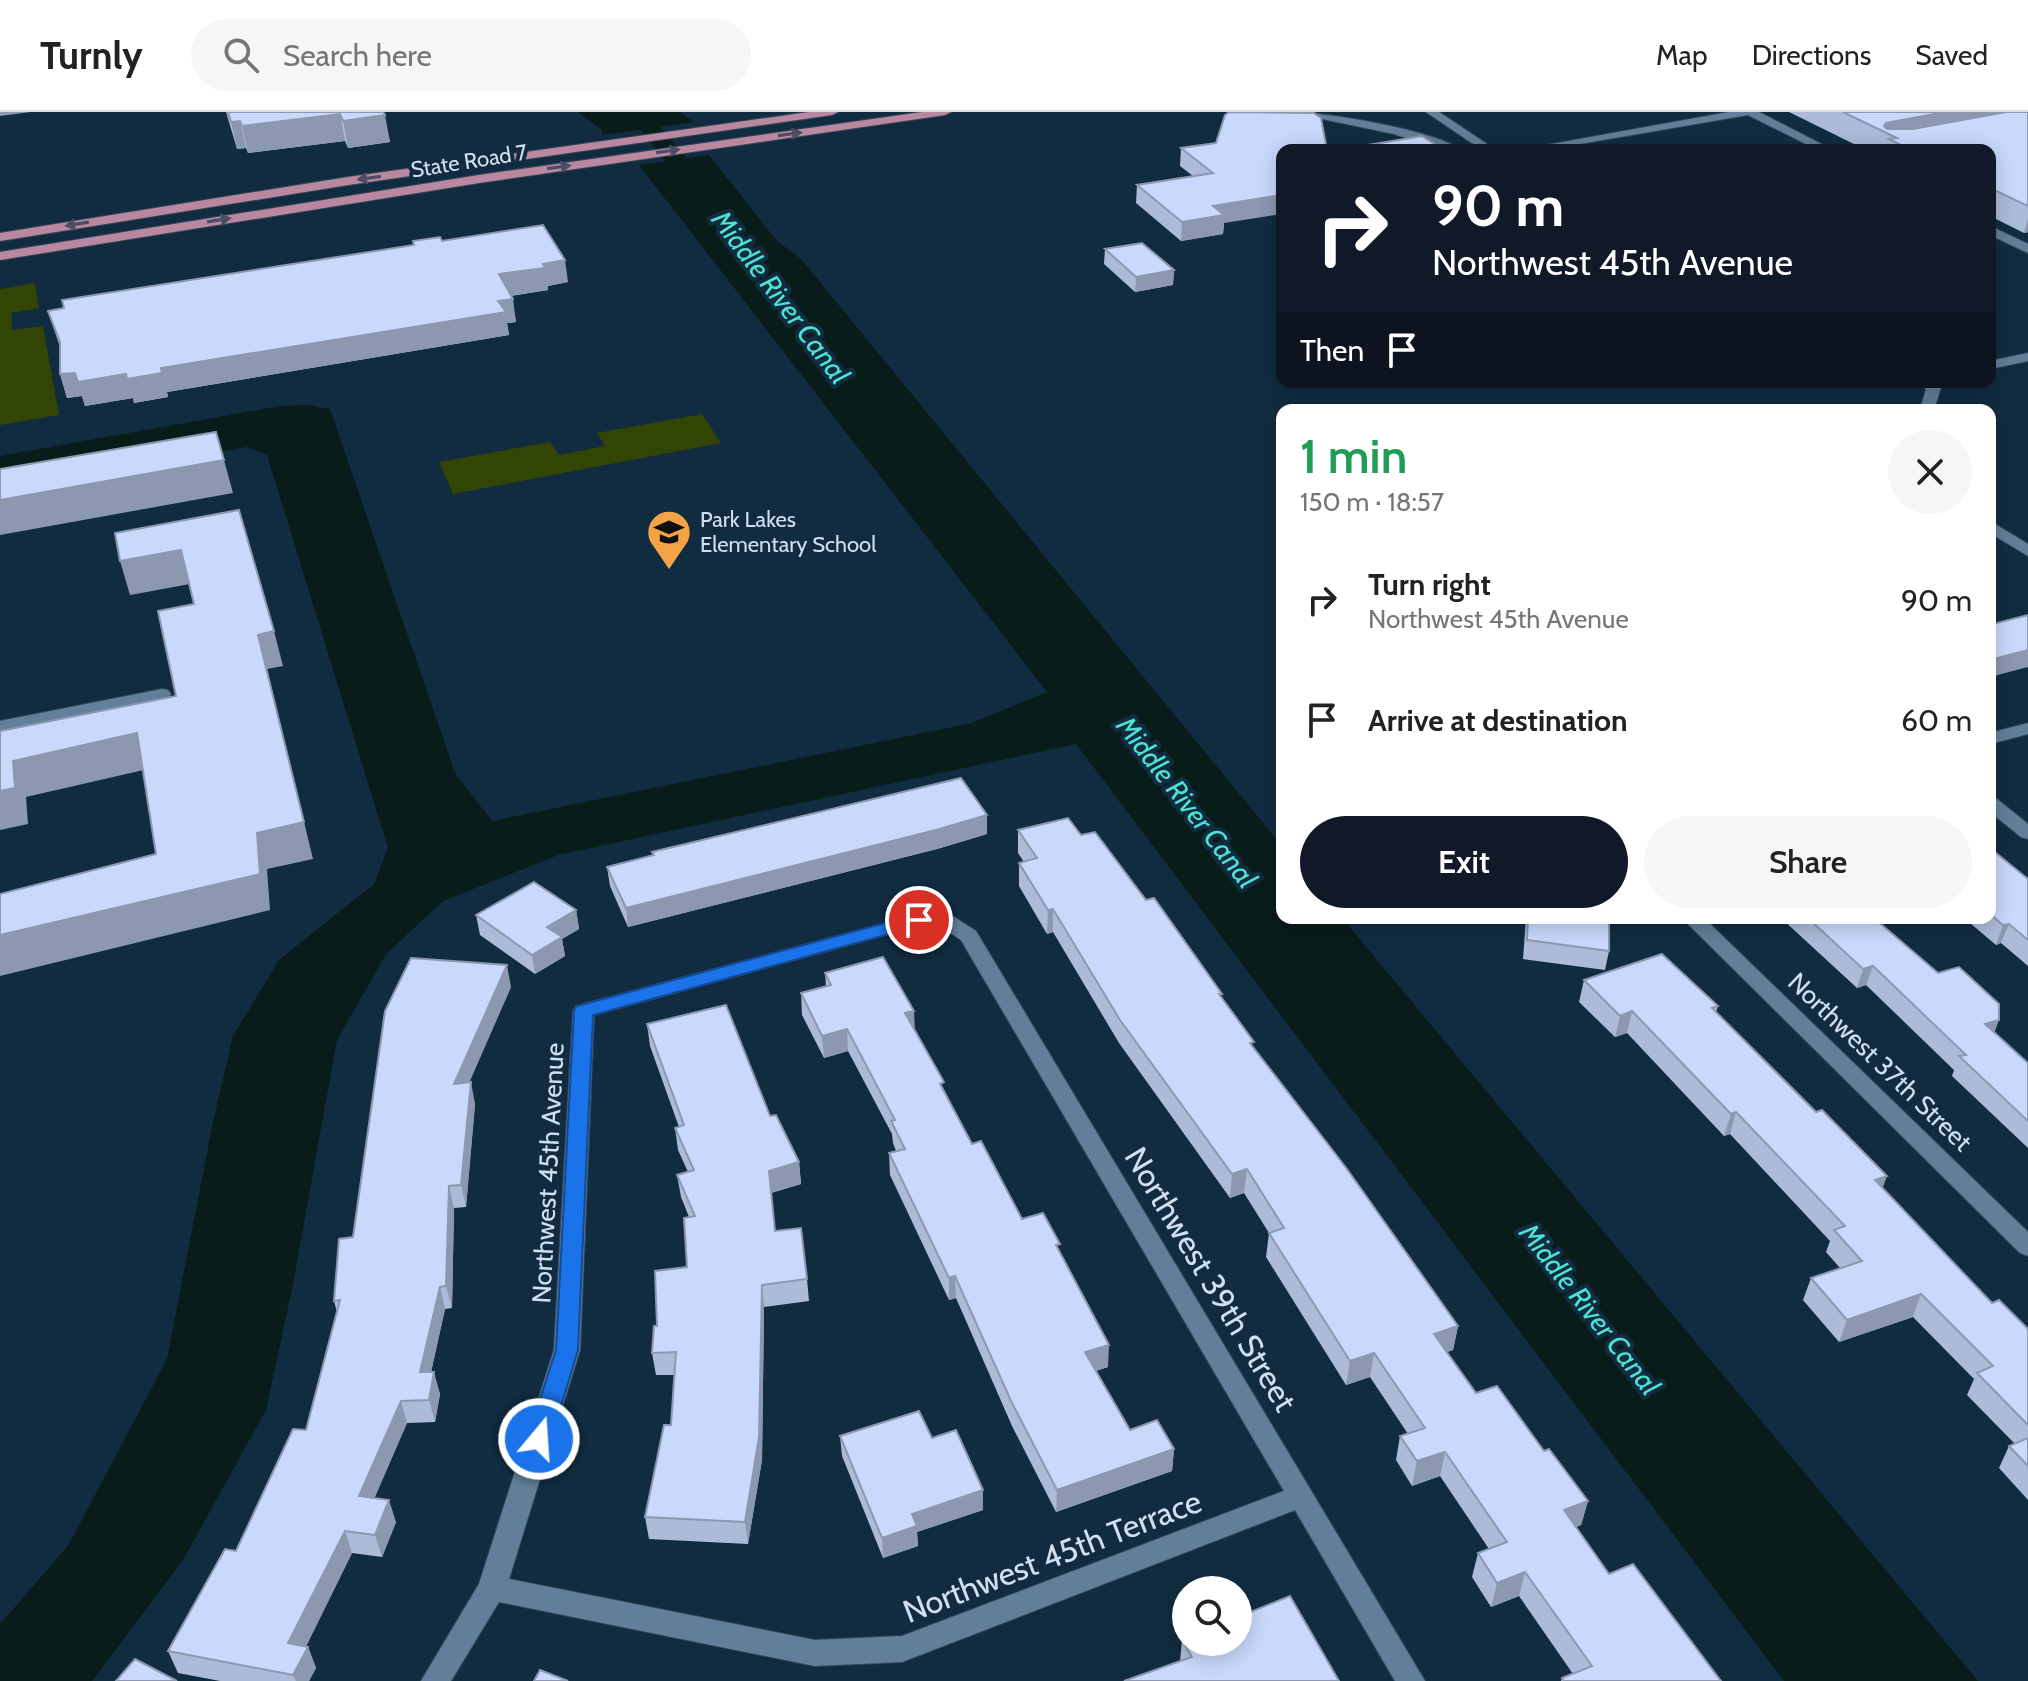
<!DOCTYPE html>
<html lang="en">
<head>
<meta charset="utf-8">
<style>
  body { margin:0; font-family:Cabin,sans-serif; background:#f6f6f6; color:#222; height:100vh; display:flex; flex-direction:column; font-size:30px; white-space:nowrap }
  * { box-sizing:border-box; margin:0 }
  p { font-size:26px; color:#767676 }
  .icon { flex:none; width:44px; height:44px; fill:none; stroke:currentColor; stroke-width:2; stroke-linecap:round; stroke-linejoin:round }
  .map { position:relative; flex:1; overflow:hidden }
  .panel { position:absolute; left:1276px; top:292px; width:720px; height:520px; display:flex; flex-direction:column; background:#fff; border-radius:16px; box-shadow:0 4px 20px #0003 }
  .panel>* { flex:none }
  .banner { position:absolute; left:1276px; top:32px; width:720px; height:244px; border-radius:16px; box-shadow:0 4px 20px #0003; background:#111827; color:#fff; overflow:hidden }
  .buttons { position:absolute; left:1172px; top:1464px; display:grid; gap:16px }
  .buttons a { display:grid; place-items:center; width:80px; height:80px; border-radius:50%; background:#fff; box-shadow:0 4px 20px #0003; font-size:40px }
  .pin { position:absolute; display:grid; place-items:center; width:68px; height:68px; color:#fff; margin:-34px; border:4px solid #fff; border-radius:50%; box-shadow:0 2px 8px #0007 }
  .me { position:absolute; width:88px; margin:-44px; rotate:18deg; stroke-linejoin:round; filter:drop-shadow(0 0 6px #0008) }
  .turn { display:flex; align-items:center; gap:28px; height:168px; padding:0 24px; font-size:36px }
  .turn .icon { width:104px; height:104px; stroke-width:2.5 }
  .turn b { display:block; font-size:56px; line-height:68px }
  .then { display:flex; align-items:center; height:76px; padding:0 24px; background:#0003; gap:16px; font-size:30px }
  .round { display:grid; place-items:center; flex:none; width:84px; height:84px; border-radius:42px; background:#f6f6f6 }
  .overview { display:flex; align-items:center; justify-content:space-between; height:136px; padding:0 24px }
  h1 { font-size:48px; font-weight:600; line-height:60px; color:#1e9e55 }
  .primary-button { display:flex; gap:16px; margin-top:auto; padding:16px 24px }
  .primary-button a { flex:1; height:92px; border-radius:48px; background:#111827; color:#fff; font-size:32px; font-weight:600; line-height:92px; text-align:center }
  .primary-button a+a { background:#f6f6f6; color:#222 }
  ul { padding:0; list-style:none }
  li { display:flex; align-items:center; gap:24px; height:120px; padding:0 24px }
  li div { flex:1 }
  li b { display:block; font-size:30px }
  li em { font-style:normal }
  header { display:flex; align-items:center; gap:48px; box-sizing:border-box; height:112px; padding:0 40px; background:#fff; border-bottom:2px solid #e0e0e0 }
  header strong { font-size:38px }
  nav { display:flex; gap:44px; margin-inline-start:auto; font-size:28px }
  .search { width:560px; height:72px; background:#f6f6f6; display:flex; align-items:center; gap:20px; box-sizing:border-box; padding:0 28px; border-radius:44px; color:#767676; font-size:30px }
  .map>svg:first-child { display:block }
  .green { fill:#334504 }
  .water { fill:#081c19 }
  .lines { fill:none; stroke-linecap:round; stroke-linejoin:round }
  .canal { fill:#081c19; fill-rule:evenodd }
  .minor-casing { stroke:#36485b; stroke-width:2 }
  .major-casing { stroke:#36485b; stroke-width:2 }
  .minor { fill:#617f98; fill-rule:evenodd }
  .major { fill:#ba87a0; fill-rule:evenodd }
  .wall { fill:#acbbd8 }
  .shaded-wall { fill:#8c98b0 }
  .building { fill:#c8d9fb; stroke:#8c98b0; stroke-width:2 }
  .oneway { fill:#4c4c62 }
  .route { fill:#1a73e8; stroke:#114b97; stroke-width:2 }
  .labels { text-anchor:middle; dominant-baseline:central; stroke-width:8; stroke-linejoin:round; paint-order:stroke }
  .far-street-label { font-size:22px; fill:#d0e0ee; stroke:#112c41 }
  .far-poi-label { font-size:22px; fill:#d0e0ee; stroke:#112c41; text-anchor:start }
  .street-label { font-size:26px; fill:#d0e0ee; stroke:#112c41 }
  .water-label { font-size:28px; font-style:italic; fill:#4de3d3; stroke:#112c41 }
  .near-street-label { font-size:32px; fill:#d0e0ee; stroke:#112c41 }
</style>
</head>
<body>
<header>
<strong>Turnly</strong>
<div class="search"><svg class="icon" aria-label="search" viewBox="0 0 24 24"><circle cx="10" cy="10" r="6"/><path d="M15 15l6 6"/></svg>Search here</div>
<nav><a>Map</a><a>Directions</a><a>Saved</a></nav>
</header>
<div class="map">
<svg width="2028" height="1569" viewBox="0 0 2028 1569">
  <rect width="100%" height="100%" fill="#112c41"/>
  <g class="green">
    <path d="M35,171l4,25 -28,5 1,17 31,-4 16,89 -59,10v-136z"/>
    <path d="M702,302l19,29 -268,51 -14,-32 111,-20 9,13 46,-9 -8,-13z"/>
  </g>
  <g class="water">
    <path d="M578,0h102l14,10 -92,13v-5z"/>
    <path d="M709,43l67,85 25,19 481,587v72h60l636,763h-194l-708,-937 -518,111 -115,46 -57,53 -49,86 -44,244 -27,126 -83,150 -91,121h-92v-57l68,-78 99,-187 46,-237 20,-86 46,-76 95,-76 14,-36 -121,-393 -20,-8 -247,45v-36l280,-50 28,-1 22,4 125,364 37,48 480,-98 75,-31 -408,-527z"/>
  </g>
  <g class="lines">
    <path class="canal" d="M627,0h21l69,84 3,5 -3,5h-16z"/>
    <g class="minor-casing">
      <g id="minor">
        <path d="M1289,0c37,0 144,18 173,38h-18l-50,-16z"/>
        <path d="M1426,0h13l57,38h-14z"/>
        <path d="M1729,0h30l74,38h-15l-70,-35 -203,35h-26z"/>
        <path d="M1990,114l38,18v9l-38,-18z"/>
        <path d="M2028,241v8l-38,8v-8z"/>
        <path d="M1914,270l25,2 2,3 -7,23h-14l6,-21z"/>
        <path d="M1990,409l38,23v12l-38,-23z"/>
        <path d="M162,577l6,1 3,4 -3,4 -168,33v-10z"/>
        <path d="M2028,611v11l-38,10v-11z"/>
        <path d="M1990,685l7,2 31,25v15l-7,-2 -31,-25z"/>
        <path d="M919,802l32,1 25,16 449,750h-30l-100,-171 -393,152 -87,4 -316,-64 -48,79h-30l58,-97 75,-234 19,-339 3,-5zM919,814h21l21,14 323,551 -382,145 -87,4 -306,-61 71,-229 14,-335z"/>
        <path d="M1682,806h22l324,314v24l-8,-3z"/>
      </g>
    </g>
    <g class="major-casing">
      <g id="major">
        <path d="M809,0h29l-6,3 -484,70 -348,56v-8l348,-56z"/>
        <path d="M922,0h29l-6,3 -466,68 -479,77v-8l479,-77z"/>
      </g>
    </g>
    <use href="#minor" class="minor"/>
    <use href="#major" class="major"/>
  </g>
  <g class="wall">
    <path d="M226,0h157l7,30 -42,6 -3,-7 -97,12 -2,-5 -9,1z"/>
    <path d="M1789,0h239v120l-4,1 -34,-17v-66h-124z"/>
    <path d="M1216,31l8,80 -1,11 -42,7 -45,-38 1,-18 56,-9 -13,-10 1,-18z"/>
    <path d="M442,129l126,41 -20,4v4l-37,6 5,26 -9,1 2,12 -342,57 1,5 -34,6 -1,-5 -48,8 -3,-10 -15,2 -7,-24v-27l-12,-36z"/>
    <path d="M1105,137l69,21 -1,15 -38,7 -31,-28z"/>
    <path d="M1018,718l63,5 65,65 75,98 32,49 205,279 -5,24 -6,2 29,41 68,58 44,50 -7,24 -5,2 33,47 112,107h-160l1,-3 11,-4 -54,-78 -28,11 -19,-30 6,-24 11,-4 -49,-73 -28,10 -16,-26 4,-24 8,-2 -38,-57 -24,8 -80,-128 3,-24 -25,-40 -14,5 -111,-155 -66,-111 -6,2 -28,-48v-23l5,-1 -6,-9z"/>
    <path d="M987,722l-50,15 -309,78 -18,-41 -3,-19 46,-11 -1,-4z"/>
    <path d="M1990,736l38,31v87l-27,-23 -5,2 -32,-27h26z"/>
    <path d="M576,798l3,19 -17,10 3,17 -30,18 -55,-39 -4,-20z"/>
    <path d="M1526,806l83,33 -4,19 -82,-11z"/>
    <path d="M1781,806h93l154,145v85l-76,-72 2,-6 -88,-85 -9,3z"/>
    <path d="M825,861l89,58 58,113 50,75 38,34 48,114 -12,4 34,59 44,19 -2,22 -116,41 -44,-86 -56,-128 -7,2 -59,-125 -1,-22 7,-2 -3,-8 -1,-9 -44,-83 -24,7 -22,-43 -1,-22 25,-7z"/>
    <path d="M1584,868l134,26 -2,6 276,291 36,26v171l-29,-32 10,-22 6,-2 -48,-49 7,-16 -61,-62 -74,25 -36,-42 8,-22 29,-10 -14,-16 4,-11 -100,-107 -6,2 -97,-103 -12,4 -36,-35z"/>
    <path d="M511,875l-42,95 6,22 -9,103 -12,1 -2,100 -7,1 -14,63 9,22 -5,28 -28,1 -33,75 22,24 -14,35 -30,-4 -46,93 2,1 8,21 -7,13h-89l-42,-8 -10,-22 68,-100 70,-121 31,-118 -3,-11 19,-64z"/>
    <path d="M647,912l123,92 29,46 2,22 -30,9 4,38 32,48 2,22 -45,6 -2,153 -14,84 -99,-5 -4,-22 26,-92 3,-50h-18l-4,-22 5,-27 30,-59 2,-50 -8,-20 -4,-22 11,-3 -10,-22 -3,-22 4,-1 -29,-81z"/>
    <path d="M840,1324l92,2 51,72 -66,22 1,14 -35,12 -41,-102z"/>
    <path d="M1182,1528l157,41 -159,-20z"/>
  </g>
  <g class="shaded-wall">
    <path d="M0,0h31l-31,4z"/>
    <path d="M1945,0h62l-110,26 -13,-12 2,-3z"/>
    <path d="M340,2l5,27 -97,12 -6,-27z"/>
    <path d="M385,3l5,27 -42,6 -5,-27z"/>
    <path d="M240,9l6,27 -9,1 -6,-27z"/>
    <path d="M1282,83v19l-58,9 -1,11 -42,7 1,-19 31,-16z"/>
    <path d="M2028,107v13l-4,1z"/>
    <path d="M565,148l3,22 -20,4v4l-46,7 -3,-23 44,-10z"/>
    <path d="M1174,158l-1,15 -38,7 1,-15z"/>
    <path d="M513,187l3,23 -9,1 2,12 -342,57 1,5 -34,6 -1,-5 -48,8 -3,-10 -15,2 -7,-24 101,-6z"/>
    <path d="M224,348l9,33 -233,42v-35z"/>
    <path d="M181,438l9,34 -60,11 -10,-34z"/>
    <path d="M274,519l9,35 -16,3 46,190 -46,10 3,41 -270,66v-41l257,-102 1,-198z"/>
    <path d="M2028,538v17l-38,10v-17z"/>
    <path d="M137,621l11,36 -122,28 2,27 -28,6v-39l13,-30z"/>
    <path d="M987,703v19l-50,15 -309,78 -2,-19z"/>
    <path d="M1053,797v23l-6,2 1,-24z"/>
    <path d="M576,798l3,19 -17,10 3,17 -30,18 -3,-19 15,-28z"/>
    <path d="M2009,812l-8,19 -5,2 7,-20z"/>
    <path d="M507,853l4,22 -52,119 -5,-22z"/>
    <path d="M1873,854l-7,19 -9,3 6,-19z"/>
    <path d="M914,899l1,21 -10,-19z"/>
    <path d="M1632,899l-5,22 -12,4 5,-21z"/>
    <path d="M1999,908l-7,19 -7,-15z"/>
    <path d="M847,917l1,22 -24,7 -2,-22z"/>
    <path d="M471,970l4,22 -9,103 -5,-22z"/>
    <path d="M1736,1000l-6,22 -6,2 7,-22z"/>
    <path d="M799,1050l2,22 -30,9 -2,-22z"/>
    <path d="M1247,1057l-3,24 -14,5 2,-24z"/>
    <path d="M1887,1064l-8,22 -4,-18z"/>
    <path d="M449,1074l5,22 -2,100 -6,-22z"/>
    <path d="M955,1164l1,22 -7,2v-22z"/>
    <path d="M762,1173l2,22 -2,153 -14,84 -3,-22z"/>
    <path d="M440,1175l5,22 -19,86 -6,-23z"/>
    <path d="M1921,1182l-8,23 -74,25 8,-22z"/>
    <path d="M1458,1214l-5,24 -23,8 4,-24z"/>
    <path d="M1109,1233l-1,22 -24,7 1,-22z"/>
    <path d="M1374,1241l-4,24 -24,8 4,-24z"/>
    <path d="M434,1260l6,22 -5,28 -6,-22z"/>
    <path d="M401,1289l6,22 -41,95 -7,-22z"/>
    <path d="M1174,1337l-2,22 -116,41 1,-22z"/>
    <path d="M1445,1340l-5,24 -28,10 5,-25z"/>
    <path d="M983,1378v20l-66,22 1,14 -35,12 -1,-20 30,-24z"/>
    <path d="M389,1388l7,22 -14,35 -7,-22z"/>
    <path d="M1588,1389l-7,24 -24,9 7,-24z"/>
    <path d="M345,1419l7,22 -55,112 -9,-22z"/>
    <path d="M1525,1460l-6,24 -28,11 6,-24z"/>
    <path d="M308,1535l8,21 -7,13h-13l-3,-6z"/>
  </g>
  <g class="building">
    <path d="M228,0h155l2,3 -42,6 -3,-7 -98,12 -2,-5 -9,1z"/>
    <path d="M1229,0l85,1 7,5 6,32h-45v45l-69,11 11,9 -42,7 -45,-37 76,-12 -32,-25 35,-5 9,-28z"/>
    <path d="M1843,0h102l-59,11 -2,3 3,3h26l93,-17h22v94l-38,-18v-38h-79l-22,-11 8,-1z"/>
    <path d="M1422,24l22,14h-107z"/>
    <path d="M543,113l22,35 -22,4 2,4 -46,6 14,25 -15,2 8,11 -345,56 1,5 -35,6 -1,-5 -48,8 -3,-9 -15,1v-32l-12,-31 16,-3 -2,-8 352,-55 -1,-4 27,-4 2,4z"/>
    <path d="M1142,131l32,27 -38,7 -31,-28z"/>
    <path d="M216,320l8,28 -224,40v-31z"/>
    <path d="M239,398l35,121 -16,4 46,187 -47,11 3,41 -260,61v-41l156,-40 -19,-121 -124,28 2,27 -15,3v-60l176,-35 -18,-85 36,-7 -13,-54 -61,11 -5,-28z"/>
    <path d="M2028,503v35l-38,10v-37l3,1z"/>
    <path d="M961,666l26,37 -51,15 -310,78 -19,-41 47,-12 -2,-3z"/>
    <path d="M1068,706l13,17 14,-3 51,68 8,-2 68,96h-3l35,48 -4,1 97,126 111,157 -24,8 42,59 21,-7 47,65 5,-2 39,52 -24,9 45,64 24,-10 88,117h-157l-2,-3 30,-12 -67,-94 -28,11 -19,-30 29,-11 -62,-90 -28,9 -17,-25 25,-8 -51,-75 -24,8 -81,-128 15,-5 -37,-59 -15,5 -112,-154 -67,-111 -5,1 -29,-47 18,-5 -19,-28z"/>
    <path d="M1990,736l38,31v61l-19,-16 -6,1 -13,-11z"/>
    <path d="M534,770l42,28 -29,17 15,10 -30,18 -56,-40z"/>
    <path d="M1528,806h81v33l-82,-11z"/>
    <path d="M1808,806h66l64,55 21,-6 40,37v16l-14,4 43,39v58l-69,-65 7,-1 -93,-89 -10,3z"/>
    <path d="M1662,842l56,52 -6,2 104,104 6,-2 65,66 -12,4 117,123 7,-3 29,29v96l-51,-52 16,-7 -72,-72 -74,26 -36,-42 51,-17 -28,-31 11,-4 -109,-114 -5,2 -99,-103 -12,5 -36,-36z"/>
    <path d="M883,845l31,54 -9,2 39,69 -4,2 32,60 9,-3 41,78 21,-6 17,31 -4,1 53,100 -24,7 45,78 27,-10 17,29 -117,41 -45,-87 -57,-127 -6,2 -60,-125 16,-4 -14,-28 4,-1 -48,-91 -25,7 -21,-43 30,-8 -6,-12z"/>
    <path d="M411,846l96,7 -53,119 17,-2 -10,103 -12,1 -3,100 -6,1 -20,85h14l-5,28 -28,1 -42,95 30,4 -14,35 -30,-4 -57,112 20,4 -15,28 -125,-24 57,-102 11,2 57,-122 13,1 34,-130 -6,1 5,-62 14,-2 32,-226z"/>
    <path d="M726,893l44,111 6,-1 23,47 -30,9 6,60 26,-3 6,51 -45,6 -3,152 -14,85 -100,-5 19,-92h7l5,-73 -24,1 2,-27h3l-2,-55 32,-4 -3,-49 11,-2 -18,-41 17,-5 -19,-42 9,-3 -37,-101z"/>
    <path d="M919,1299l13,27 24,-8 27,60 -71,24 5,12 -35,12 -42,-102z"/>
    <path d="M2028,1326v28l-19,-20z"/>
    <path d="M1290,1484l49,85h-215l68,-24 -10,-17 4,-2v4h52v-25z"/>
    <path d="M135,1547l42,22h-61z"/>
    <path d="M540,1558l28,11h-34z"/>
  </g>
  <defs><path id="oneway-solid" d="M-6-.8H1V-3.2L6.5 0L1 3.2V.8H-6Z" transform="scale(2)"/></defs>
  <g class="oneway">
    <use href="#oneway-solid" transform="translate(790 22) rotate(-8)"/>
    <use href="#oneway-solid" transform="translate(668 39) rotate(-8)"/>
    <use href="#oneway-solid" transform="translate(559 55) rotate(-8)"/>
    <use href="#oneway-solid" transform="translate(369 66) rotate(172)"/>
    <use href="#oneway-solid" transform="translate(219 108) rotate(-9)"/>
    <use href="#oneway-solid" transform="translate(77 112) rotate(171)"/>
  </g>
  <path class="route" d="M919,802l7,2 3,4 -3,4 -333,91 -15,335 -27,89 -4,7 -8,3 -8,-3 -4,-7 29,-89 18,-339 3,-5z"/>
  <defs>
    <g id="school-pin" transform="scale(2.3)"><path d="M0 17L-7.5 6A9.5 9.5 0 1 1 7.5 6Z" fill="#f6a247" stroke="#112c41"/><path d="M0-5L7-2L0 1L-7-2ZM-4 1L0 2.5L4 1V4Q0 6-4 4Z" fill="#111"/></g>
  </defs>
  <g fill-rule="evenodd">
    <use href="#school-pin" x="669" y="420"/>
  </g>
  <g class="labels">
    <g class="far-street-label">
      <text transform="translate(469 49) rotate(-9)">State Road 7</text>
    </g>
    <g class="far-poi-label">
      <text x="700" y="407">Park Lakes<tspan x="700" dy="25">Elementary School</tspan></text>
    </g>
    <g class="street-label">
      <text transform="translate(1880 950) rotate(44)">Northwest 37th Street</text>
      <text transform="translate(548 1061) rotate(-87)">Northwest 45th Avenue</text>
    </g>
    <g class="water-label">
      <text transform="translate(781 185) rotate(53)">Middle River Canal</text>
      <text transform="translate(1187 690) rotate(52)">Middle River Canal</text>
      <text transform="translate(1590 1197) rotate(52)">Middle River Canal</text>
    </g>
    <g class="near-street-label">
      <text transform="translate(1211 1167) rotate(59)">Northwest 39th Street</text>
      <text transform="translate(1052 1444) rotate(-21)">Northwest 45th Terrace</text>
    </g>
  </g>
</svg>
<div class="buttons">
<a><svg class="icon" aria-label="search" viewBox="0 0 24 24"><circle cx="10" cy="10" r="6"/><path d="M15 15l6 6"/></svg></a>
</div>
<div class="pin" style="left:919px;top:808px;background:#d93025"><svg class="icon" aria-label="arrive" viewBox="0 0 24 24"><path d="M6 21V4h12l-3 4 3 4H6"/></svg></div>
<svg class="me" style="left:539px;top:1327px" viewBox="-20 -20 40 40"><circle r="17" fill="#1a73e8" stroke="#fff" stroke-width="3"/><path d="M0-11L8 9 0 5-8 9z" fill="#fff"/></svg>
<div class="banner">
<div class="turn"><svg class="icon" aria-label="right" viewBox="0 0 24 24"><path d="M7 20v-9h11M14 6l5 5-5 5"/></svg><div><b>90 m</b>Northwest 45th Avenue</div></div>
<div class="then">Then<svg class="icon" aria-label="arrive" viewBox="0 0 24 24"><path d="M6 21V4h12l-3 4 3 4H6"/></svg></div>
</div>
<section class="panel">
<div class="overview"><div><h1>1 min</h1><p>150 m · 18:57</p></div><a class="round"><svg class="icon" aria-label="close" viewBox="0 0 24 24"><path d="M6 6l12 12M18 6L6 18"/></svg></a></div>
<ul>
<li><svg class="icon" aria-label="right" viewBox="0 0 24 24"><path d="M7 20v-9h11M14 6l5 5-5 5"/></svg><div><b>Turn right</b><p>Northwest 45th Avenue</p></div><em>90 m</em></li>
<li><svg class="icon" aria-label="arrive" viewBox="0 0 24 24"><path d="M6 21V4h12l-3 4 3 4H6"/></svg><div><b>Arrive at destination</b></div><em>60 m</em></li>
</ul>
<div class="primary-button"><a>Exit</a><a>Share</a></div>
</section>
</div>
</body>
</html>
